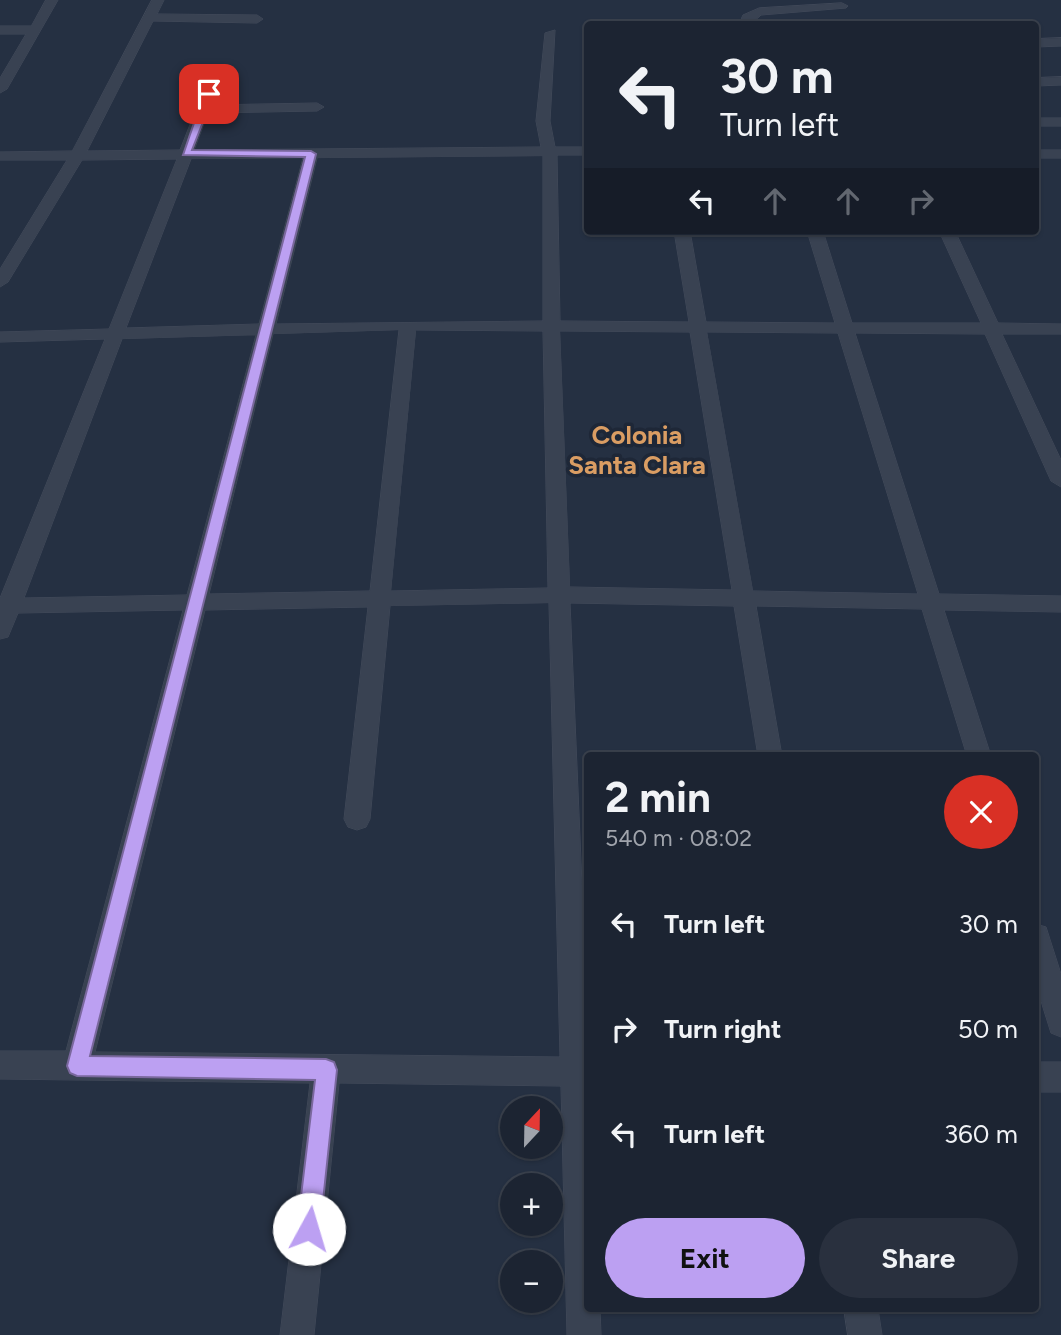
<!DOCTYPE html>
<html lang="en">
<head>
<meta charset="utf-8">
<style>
  body { margin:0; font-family:Figtree,sans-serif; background:#29303e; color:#f1f3f6; height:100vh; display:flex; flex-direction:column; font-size:26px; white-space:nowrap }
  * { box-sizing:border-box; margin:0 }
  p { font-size:23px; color:#a0a4ac }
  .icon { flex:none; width:38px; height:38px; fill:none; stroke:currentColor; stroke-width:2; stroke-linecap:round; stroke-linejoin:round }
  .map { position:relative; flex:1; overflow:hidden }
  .drawer { position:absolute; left:584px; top:752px; width:455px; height:560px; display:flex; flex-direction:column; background:#1c2432; border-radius:7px; box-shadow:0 2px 5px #0004,0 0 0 2px #3a414d }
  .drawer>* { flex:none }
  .banner { position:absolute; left:584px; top:21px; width:455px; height:214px; border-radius:7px; box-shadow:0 2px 5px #0004,0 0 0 2px #3a414d; background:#1c2432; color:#f1f3f6; overflow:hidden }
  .needle { width:46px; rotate:22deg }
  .buttons { position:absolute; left:500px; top:1096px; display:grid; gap:14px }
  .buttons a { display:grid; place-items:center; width:63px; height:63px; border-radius:50%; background:#1c2432; box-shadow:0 2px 5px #0004,0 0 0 2px #3a414d; font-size:35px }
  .pin { position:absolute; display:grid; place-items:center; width:60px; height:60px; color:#fff; margin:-30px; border-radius:14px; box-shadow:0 4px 10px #0006 }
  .me { position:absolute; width:77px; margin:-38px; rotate:6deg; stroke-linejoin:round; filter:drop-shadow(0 0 5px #0008) }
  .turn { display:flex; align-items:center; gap:24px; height:147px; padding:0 21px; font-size:32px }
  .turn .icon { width:91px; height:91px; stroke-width:2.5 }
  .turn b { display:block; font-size:49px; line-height:60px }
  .lanes { display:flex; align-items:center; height:66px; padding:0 21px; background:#0003; justify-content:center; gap:35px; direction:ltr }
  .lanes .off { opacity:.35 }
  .round { display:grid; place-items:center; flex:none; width:74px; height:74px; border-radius:37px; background:#29303e }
  .headline { display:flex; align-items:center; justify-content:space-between; height:119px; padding:0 21px }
  h1 { font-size:42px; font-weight:700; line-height:52px }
  .cta { display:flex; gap:14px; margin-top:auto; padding:14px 21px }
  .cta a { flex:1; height:80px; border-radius:42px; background:#bca0f2; color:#111; font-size:28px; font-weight:700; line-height:80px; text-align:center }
  .cta a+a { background:#29303e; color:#f1f3f6 }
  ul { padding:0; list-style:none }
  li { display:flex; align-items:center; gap:21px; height:105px; padding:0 21px }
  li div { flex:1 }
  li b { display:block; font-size:26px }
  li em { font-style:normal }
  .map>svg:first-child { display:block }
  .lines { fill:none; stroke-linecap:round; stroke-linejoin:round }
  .minor-casing { stroke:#434b5b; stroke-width:1 }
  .minor { fill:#394252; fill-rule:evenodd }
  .route { fill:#bca0f2; stroke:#7a689d; stroke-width:2 }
  .labels { text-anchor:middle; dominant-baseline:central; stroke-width:7; stroke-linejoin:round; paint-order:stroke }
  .neighbourhood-label { font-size:26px; font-weight:bold; fill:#da9d63; stroke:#1e2737 }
</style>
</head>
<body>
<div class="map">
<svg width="1061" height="1335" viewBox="0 0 1061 1335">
  <rect width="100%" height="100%" fill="#253042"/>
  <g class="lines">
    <g class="minor-casing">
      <g id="minor">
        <path d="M46,0h12l-51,89 -7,4v-15l26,-44h-26v-8h31z"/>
        <path d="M152,0h12l-7,14 100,1 6,4 -6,4 -104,-2 -66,130 93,-1 22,-56 7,-4 7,4 -5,11 106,-2 7,4 -7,4 -109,2 -14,37 347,-3 -5,-26 9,-88 10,-3 -5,91 5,26h33v8h-31l3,166 129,1 -15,-91h16l16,91 129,1 -28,-92h16l29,92h129l-42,-92h16l43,92 63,1v10h-59l59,126v27l-10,-6 -66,-147 -130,-1 84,261 122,2v16l-117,-2 47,146h-24l-45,-147 -166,-3 26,150h-24l-24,-150 -164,-3 18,423v283h12l1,26h-34l-6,-249 -222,-3 -25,252h-34l30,-252 -310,-4v-28h66l117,-441 -165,3 -10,24 -8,2v-41l105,-259 -105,3v-10l109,-3 68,-170 -95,1 -74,122 -8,5v-18l67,-109h-67v-8l72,-1zM543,156v165l-267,3 41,-166zM303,158l-44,166 -133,4 65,-169zM399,330l-29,261 -161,3 64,-260zM416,330l127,1 5,257 -157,3zM560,331l130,1 42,258 -162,-3zM707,332l131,1 80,261 -165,-3zM256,335l-69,260 -163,3 98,-259zM549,603l11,454 -465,-5 110,-442 163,-3 -24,212 4,8 9,3 9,-3 4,-8 20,-213z"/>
        <path d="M842,3l6,3 -2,2 -85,7 -10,9h-12l4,-9 16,-7z"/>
        <path d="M1061,38v8l-25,1v-8z"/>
        <path d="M1061,77v8l-25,1v-8z"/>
        <rect x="1036" y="118" width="25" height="8"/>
        <rect x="1036" y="150" width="25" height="8"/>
        <path d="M1036,924l10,3 15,47v63l-10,-4 -15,-48z"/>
        <rect x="1036" y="1062" width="25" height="30"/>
        <path d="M844,1309h34l4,26h-34z"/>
      </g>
    </g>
    <use href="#minor" class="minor"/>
  </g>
  <path class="route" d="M209,91l5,3 -22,56 119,1 5,3 -226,902 236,3 8,3 3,8 -17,159 -3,8 -8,3 -8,-3 -4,-8 18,-149 -238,-4 -7,-3 -3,-7 238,-909 -122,-2 21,-61z"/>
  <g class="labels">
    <g class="neighbourhood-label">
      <text x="637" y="435">Colonia<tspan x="637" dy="30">Santa Clara</tspan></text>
    </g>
  </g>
</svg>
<div class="buttons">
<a><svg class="needle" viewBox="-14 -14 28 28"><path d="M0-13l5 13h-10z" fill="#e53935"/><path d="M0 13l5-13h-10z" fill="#a0a4ac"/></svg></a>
<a>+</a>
<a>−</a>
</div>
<div class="pin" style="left:209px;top:94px;background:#d93025"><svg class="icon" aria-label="arrive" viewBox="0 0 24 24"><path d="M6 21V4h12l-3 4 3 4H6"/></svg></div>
<svg class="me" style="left:309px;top:1229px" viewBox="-20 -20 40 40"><circle r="19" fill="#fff"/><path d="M0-13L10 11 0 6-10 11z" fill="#bca0f2"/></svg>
<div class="banner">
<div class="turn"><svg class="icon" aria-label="left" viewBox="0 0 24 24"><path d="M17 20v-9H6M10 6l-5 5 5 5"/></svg><div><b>30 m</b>Turn left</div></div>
<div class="lanes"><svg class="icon" aria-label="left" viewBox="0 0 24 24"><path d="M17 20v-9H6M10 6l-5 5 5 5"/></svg><svg class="icon off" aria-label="ahead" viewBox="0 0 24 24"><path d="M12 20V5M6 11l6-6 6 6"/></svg><svg class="icon off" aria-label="ahead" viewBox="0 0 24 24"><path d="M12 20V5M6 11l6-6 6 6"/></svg><svg class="icon off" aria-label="right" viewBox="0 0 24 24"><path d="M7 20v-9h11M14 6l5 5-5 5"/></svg></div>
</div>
<section class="drawer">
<div class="headline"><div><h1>2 min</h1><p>540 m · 08:02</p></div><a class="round" style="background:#d93025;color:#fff"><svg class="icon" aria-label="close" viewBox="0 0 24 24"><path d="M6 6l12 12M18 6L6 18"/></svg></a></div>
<ul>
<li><svg class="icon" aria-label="left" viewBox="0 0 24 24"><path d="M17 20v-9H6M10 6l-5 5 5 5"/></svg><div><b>Turn left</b></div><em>30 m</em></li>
<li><svg class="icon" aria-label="right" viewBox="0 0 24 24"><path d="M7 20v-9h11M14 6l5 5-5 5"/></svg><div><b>Turn right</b></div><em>50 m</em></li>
<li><svg class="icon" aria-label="left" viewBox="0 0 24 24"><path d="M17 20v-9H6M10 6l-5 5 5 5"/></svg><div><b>Turn left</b></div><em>360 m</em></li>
</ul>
<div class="cta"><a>Exit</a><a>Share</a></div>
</section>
</div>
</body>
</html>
